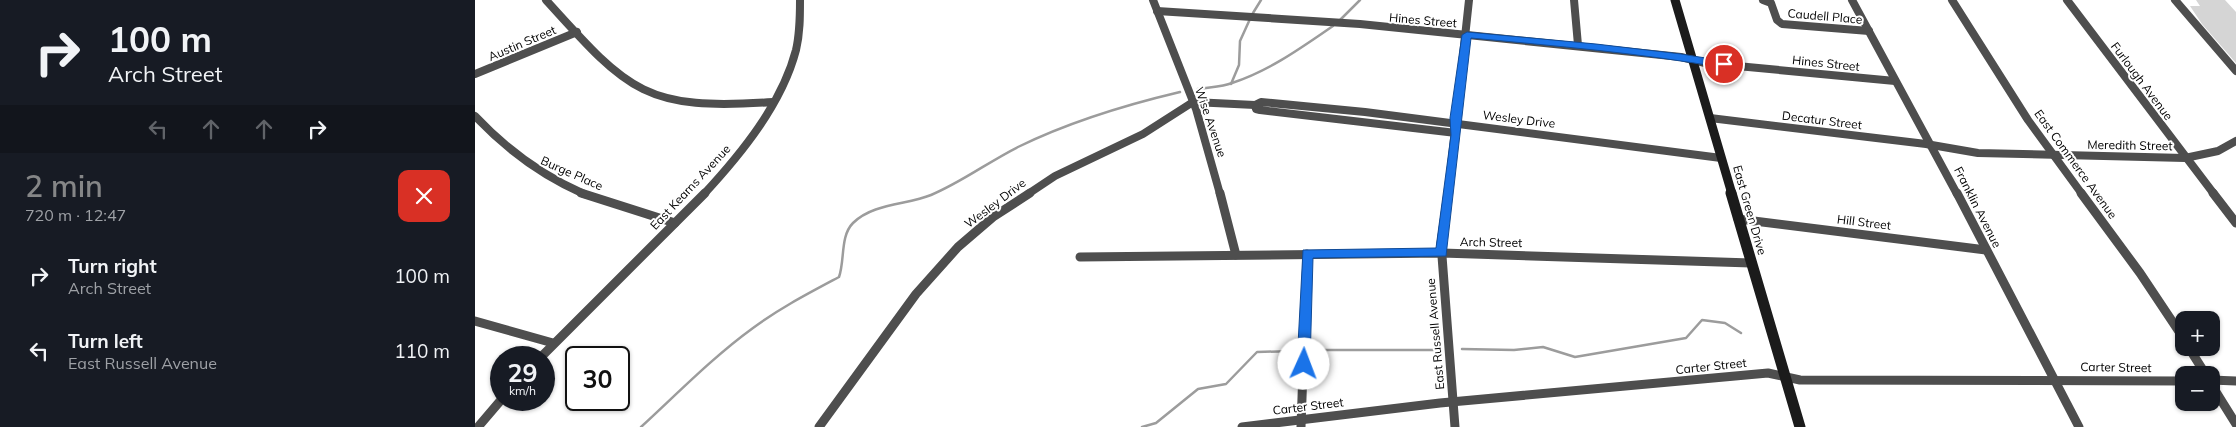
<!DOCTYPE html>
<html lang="en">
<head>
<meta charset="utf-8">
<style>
  body { margin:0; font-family:Mulish,sans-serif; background:#20242c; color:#f1f3f6; height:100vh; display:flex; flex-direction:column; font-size:19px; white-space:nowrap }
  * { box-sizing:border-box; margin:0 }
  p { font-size:16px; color:#9ea1a6 }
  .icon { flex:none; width:28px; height:28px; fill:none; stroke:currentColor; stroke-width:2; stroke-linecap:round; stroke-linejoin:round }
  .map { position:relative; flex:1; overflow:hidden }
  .sheet { display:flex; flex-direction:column; background:#171b24; width:475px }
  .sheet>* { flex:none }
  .top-card { background:#171b24; color:#f1f3f6; overflow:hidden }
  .fabs { position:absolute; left:1700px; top:311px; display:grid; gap:10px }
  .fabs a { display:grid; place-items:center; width:45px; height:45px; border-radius:10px; background:#171b24; box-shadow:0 1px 4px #0004; font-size:25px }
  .speed { position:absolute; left:15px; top:346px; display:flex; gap:10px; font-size:25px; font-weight:700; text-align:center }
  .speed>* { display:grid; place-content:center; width:65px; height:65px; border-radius:50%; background:#171b24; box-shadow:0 1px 4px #0004; line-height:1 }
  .speed small { font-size:12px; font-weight:400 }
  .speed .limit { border:2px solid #111; border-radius:8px; background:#fff; color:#111 }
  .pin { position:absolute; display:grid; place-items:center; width:42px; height:42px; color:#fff; margin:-21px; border:2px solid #fff; border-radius:50%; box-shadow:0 1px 5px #0007 }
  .me { position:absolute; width:55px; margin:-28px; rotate:2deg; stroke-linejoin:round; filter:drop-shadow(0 0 4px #0008) }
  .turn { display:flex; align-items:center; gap:18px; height:105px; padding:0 25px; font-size:22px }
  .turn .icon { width:65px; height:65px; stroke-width:2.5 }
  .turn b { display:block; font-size:35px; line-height:42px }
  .lanes { display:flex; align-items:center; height:48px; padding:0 25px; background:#0003; justify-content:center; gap:25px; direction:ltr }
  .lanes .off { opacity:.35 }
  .round { display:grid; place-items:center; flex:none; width:52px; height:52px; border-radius:10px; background:#20242c }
  .summary { display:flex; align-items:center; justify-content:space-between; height:85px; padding:0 25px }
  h1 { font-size:30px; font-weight:600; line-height:38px; color:#858687 }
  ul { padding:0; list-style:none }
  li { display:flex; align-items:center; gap:15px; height:75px; padding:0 25px }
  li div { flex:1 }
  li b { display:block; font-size:19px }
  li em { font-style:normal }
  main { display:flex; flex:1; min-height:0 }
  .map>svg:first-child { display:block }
  .green { fill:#d5d5d5 }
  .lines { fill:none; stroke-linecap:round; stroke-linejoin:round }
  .stream { stroke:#9c9c9c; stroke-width:2.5 }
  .minor-far1 { stroke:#4e4e4e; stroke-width:8 }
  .minor { stroke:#4e4e4e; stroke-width:9 }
  .secondary-far1 { stroke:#1b1b1b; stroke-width:9 }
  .secondary { stroke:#1b1b1b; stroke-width:11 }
  .route { fill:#1a73e8; stroke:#114b97 }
  .labels { text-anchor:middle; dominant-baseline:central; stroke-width:4; stroke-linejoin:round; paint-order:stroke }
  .street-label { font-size:12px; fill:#000; stroke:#fff }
</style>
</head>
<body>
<main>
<section class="sheet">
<div class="top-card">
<div class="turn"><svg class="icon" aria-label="right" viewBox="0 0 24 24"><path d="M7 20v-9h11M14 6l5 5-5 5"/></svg><div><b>100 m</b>Arch Street</div></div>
<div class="lanes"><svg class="icon off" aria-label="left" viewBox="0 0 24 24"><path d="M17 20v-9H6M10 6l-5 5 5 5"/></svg><svg class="icon off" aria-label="ahead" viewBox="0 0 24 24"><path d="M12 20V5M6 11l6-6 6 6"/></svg><svg class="icon off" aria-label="ahead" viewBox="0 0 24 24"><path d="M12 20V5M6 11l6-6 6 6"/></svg><svg class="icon" aria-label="right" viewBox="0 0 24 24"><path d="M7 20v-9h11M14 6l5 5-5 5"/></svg></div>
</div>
<div class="summary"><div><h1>2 min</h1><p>720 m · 12:47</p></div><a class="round" style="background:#d93025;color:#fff"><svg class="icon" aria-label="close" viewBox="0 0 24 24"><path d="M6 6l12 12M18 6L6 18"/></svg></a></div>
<ul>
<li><svg class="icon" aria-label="right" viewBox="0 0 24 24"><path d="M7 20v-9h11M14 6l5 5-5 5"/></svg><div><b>Turn right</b><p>Arch Street</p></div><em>100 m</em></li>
<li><svg class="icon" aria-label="left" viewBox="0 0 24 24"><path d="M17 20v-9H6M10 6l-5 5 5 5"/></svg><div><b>Turn left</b><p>East Russell Avenue</p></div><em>110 m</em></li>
</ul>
</section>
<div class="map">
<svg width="1761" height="427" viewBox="0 0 1761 427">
  <rect width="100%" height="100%" fill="#fff"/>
  <path class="green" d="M1721,0h29l11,12v51l-34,-39 -12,-18h10z"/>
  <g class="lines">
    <g class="stream">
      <path d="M778,13l8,-13"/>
      <path d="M865,20l20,-20"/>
      <path d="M756,84l8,-19 1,-24 10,-22"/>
      <path d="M723,89c11,-2 24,-2 34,-6 37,-12 69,-35 101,-57"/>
      <path d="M987,349l52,1 29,-3 32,10 111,-19 16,-18 23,3 16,10"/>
      <path d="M840,350h126"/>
      <path d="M166,427c37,-34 72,-70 112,-99 27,-20 56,-35 86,-51 6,-17 1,-41 14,-54 20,-20 54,-18 78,-28 31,-13 57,-33 87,-48 51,-25 107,-42 162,-55"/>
      <path d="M667,427l14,-4 42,-34 28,-5 31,-32 38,-1"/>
    </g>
    <g class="minor-far1">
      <path d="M71,0c83,92 99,111 227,102"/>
      <path d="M678,0l43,109 24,85"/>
      <path d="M1099,0l4,45"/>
      <path d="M1288,0l8,3 6,17 5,4 87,7"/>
      <path d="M1377,0l105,194"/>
      <path d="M1477,0l76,120 54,74"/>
      <path d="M1592,0l147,194"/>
      <path d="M1700,0l61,71"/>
      <path d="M682,11l203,13 321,33 24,6 190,18"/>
      <path d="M0,74l102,-42"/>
      <path d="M0,116c32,34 66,59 109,78"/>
      <path d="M1235,118l216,26 52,9 207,5 33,-7 18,-10"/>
      <path d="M981,133l-196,-23 -4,-1 -1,-4 6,-3 104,10 356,46"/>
      <path d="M229,194c37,-40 78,-90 92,-144 4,-17 4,-33 4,-50"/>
      <path d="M553,194l27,-18 88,-42 50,-32 62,3"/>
      <path d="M973,194l21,-194"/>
    </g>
    <g class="minor">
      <path d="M106,193l94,30"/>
      <path d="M745,193l16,62"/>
      <path d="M973,193l-7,50 14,184"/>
      <path d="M1482,193l122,234"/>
      <path d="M1606,193l59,80 44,66"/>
      <path d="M1738,193l23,30"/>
      <path d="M1263,219l248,31"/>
      <path d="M605,257l362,-4 309,10"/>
      <path d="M0,321l78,22"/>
      <path d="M1714,348l17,27"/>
      <path d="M65,358l165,-165"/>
      <path d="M1736,380l25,1"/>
      <path d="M1736,384l25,40"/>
      <path d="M3,427l23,-27"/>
      <path d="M344,427l97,-133 42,-47 35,-30 37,-24"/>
      <path d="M767,427l198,-24 328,-30 32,7 384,1"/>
      <path d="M826,427l6,-173"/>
    </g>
    <path class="secondary-far1" d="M1200,0l57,194"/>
    <path class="secondary" d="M1256,193l69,234"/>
  </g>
  <path class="route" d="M992,32l129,12 85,10 43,7 5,3 -5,4c-84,-15 -168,-22 -253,-30l-25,218 -133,2 -3,106 -6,5 -5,-2 -2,-3 6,-114 133,-2 15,-113 -1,-17 12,-83z"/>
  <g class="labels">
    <g class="street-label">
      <text transform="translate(1350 16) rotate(5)">Caudell Place</text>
      <text transform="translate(948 20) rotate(5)">Hines Street</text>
      <text transform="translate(47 43) rotate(-23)">Austin Street</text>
      <text transform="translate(1351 63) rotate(6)">Hines Street</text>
      <text transform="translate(1667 81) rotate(53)">Furlough Avenue</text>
      <text transform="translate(1044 119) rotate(7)">Wesley Drive</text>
      <text transform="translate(1347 120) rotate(7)">Decatur Street</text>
      <text transform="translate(736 122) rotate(71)">Wise Avenue</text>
      <text transform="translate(1655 145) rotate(1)">Meredith Street</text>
      <text transform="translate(1601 164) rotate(54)">East Commerce Avenue</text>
      <text transform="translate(97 173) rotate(24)">Burge Place</text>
      <text transform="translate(215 187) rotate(-47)">East Kearns Avenue</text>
      <text transform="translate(520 203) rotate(-37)">Wesley Drive</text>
      <text transform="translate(1503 207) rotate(63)">Franklin Avenue</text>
      <text transform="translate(1275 210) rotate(74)">East Green Drive</text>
      <text transform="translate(1389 222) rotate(7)">Hill Street</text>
      <text transform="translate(1016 242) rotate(1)">Arch Street</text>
      <text transform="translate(960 334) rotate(-95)">East Russell Avenue</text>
      <text transform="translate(1236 366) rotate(-6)">Carter Street</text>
      <text transform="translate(1641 367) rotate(1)">Carter Street</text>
      <text transform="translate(833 406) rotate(-7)">Carter Street</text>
    </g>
  </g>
</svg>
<div class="fabs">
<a>+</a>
<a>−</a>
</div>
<div class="speed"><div>29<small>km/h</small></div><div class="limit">30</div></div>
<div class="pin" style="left:1249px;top:64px;background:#d93025"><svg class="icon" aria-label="arrive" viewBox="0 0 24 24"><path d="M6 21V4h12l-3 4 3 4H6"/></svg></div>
<svg class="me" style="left:829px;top:364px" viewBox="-20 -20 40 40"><circle r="19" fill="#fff"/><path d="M0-13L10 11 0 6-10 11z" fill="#1a73e8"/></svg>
</div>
</main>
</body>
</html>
